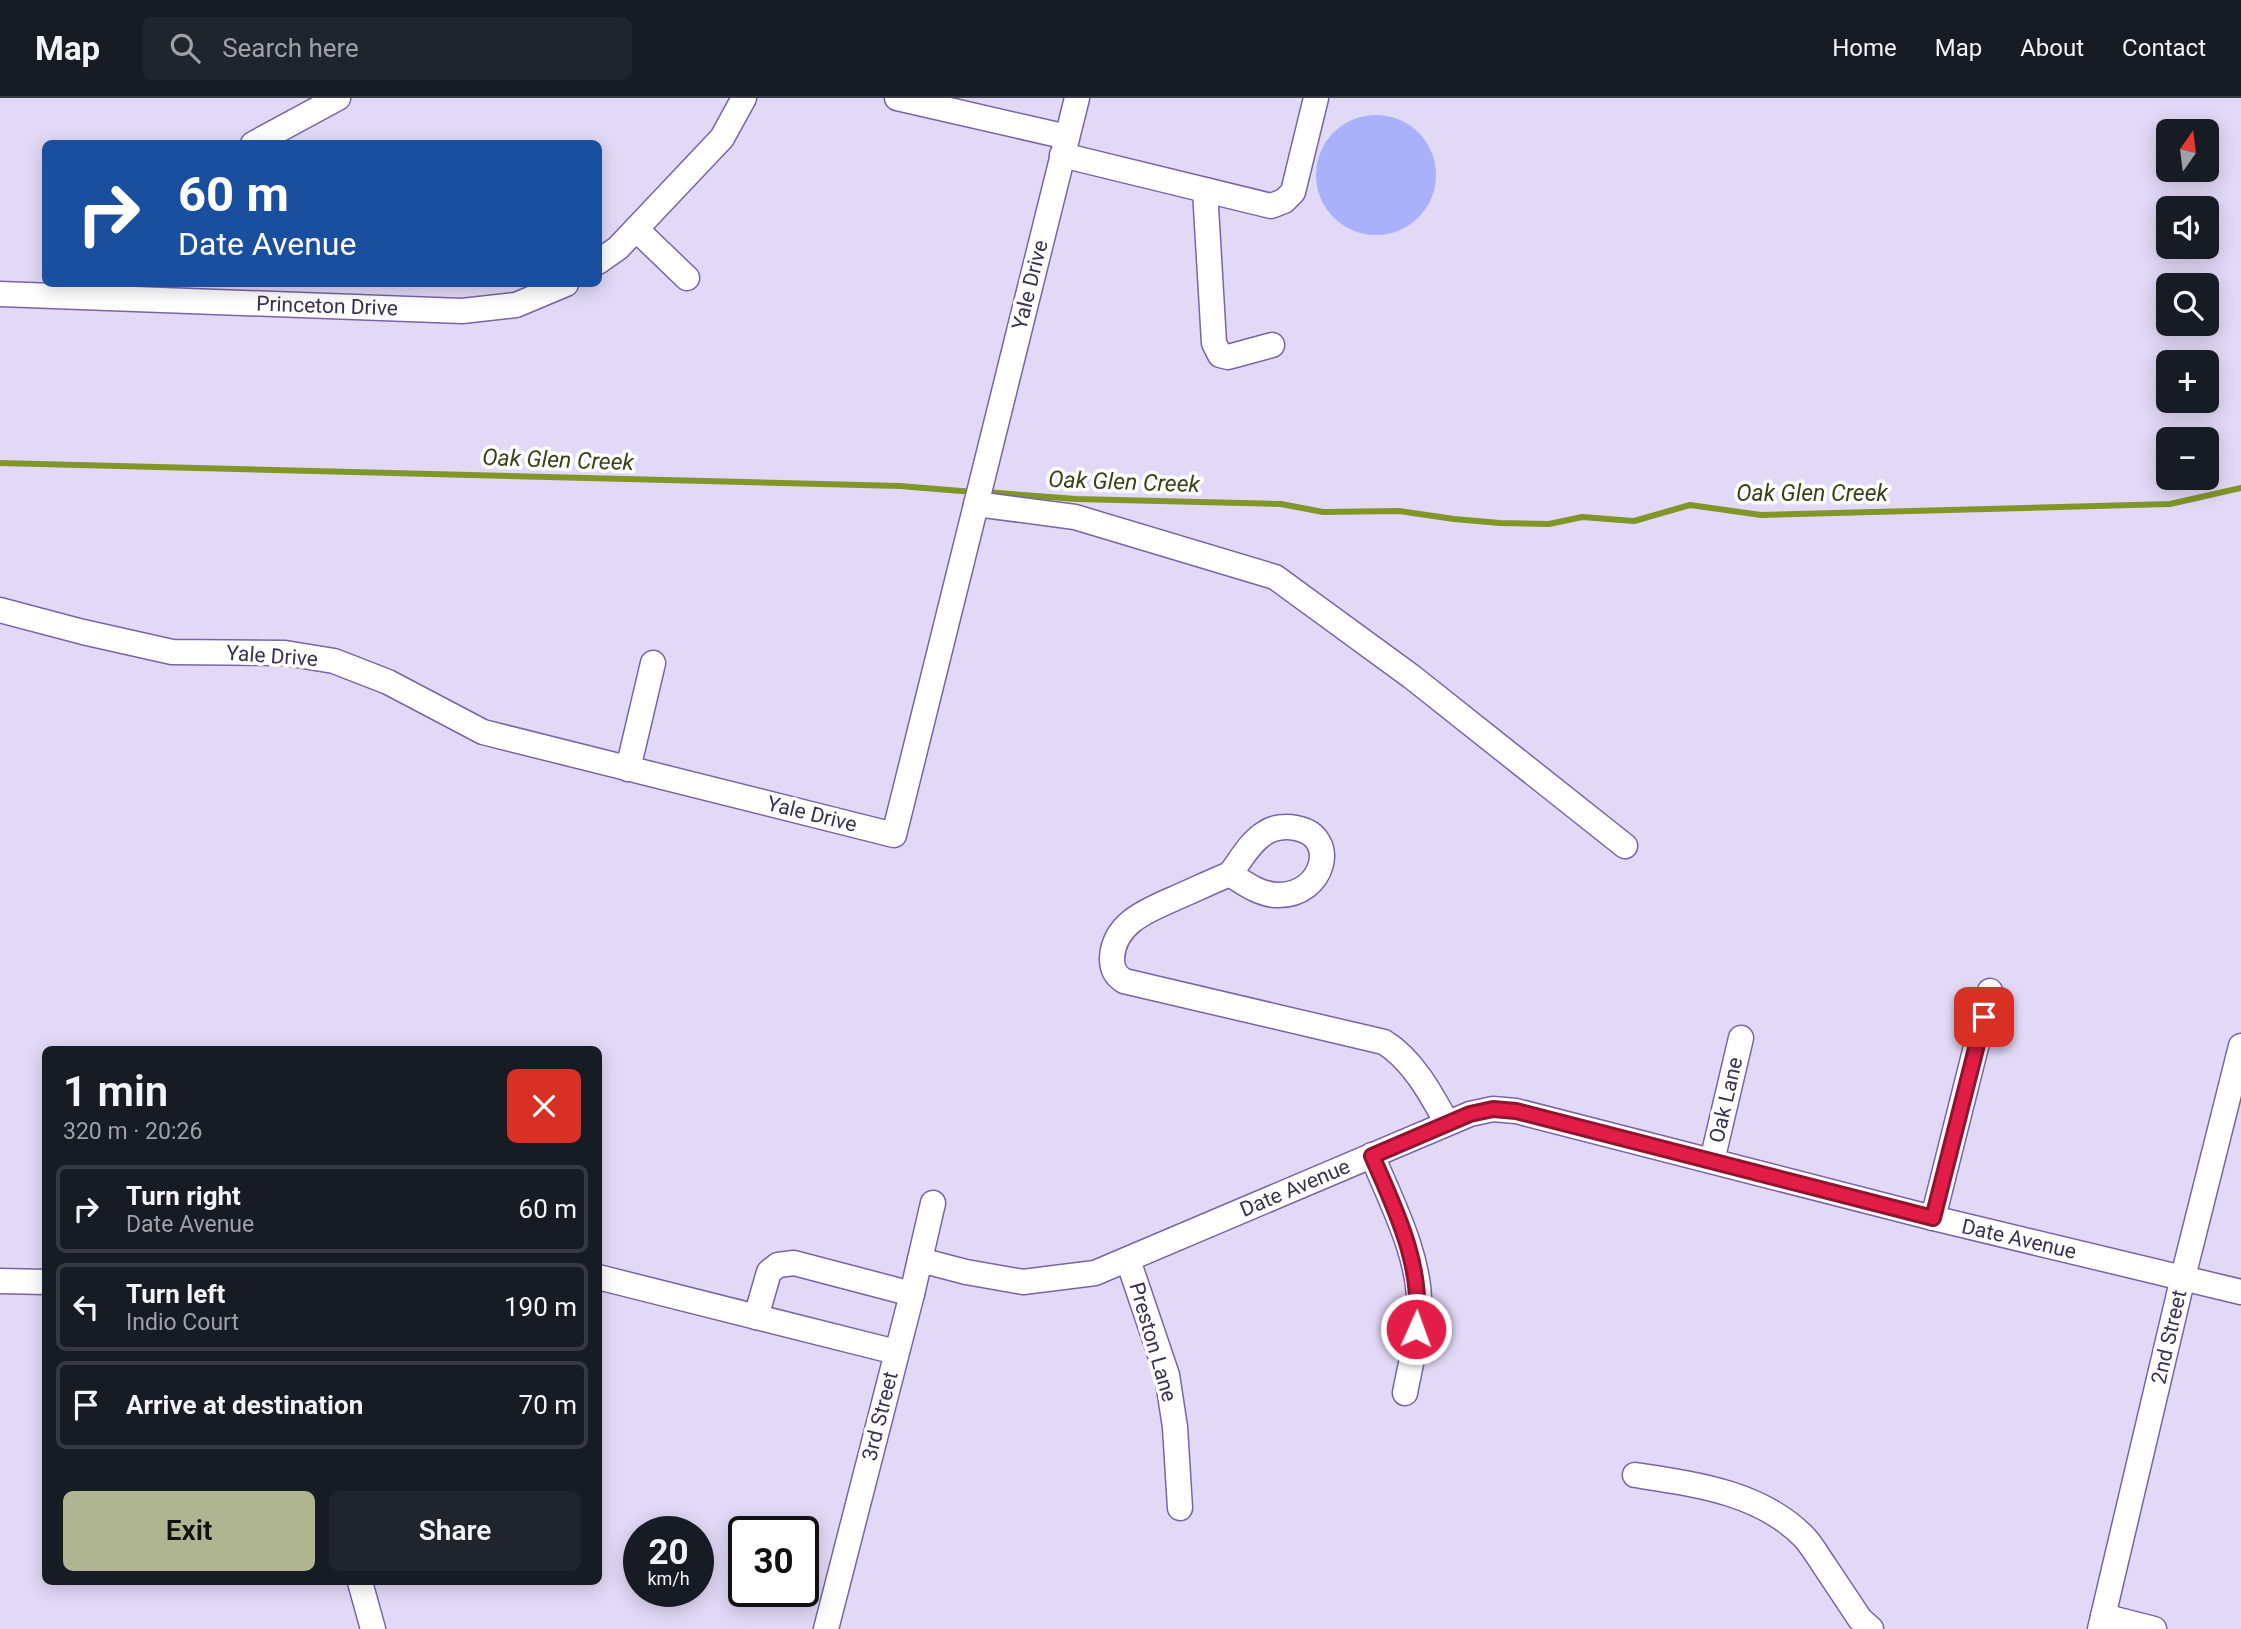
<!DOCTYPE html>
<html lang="en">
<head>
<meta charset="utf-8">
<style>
  body { margin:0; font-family:Roboto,sans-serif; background:#20242c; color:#f1f3f6; height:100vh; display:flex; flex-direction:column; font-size:26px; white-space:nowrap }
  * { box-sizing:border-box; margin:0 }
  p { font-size:23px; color:#9ea1a6 }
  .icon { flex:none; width:38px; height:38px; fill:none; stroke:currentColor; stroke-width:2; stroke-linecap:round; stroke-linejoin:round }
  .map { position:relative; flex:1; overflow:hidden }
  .details { position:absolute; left:42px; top:948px; width:560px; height:539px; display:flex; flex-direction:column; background:#171b24; border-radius:10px; box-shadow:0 4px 18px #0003 }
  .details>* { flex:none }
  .banner { position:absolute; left:42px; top:42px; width:560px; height:147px; border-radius:10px; box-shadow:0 4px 18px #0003; background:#1a4fa0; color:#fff; overflow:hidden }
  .needle { width:46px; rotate:14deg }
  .controls { position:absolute; left:2156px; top:21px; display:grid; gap:14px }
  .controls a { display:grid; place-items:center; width:63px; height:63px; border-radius:10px; background:#171b24; box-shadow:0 4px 18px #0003; font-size:35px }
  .speed { position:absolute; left:623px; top:1418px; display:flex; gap:14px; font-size:35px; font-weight:700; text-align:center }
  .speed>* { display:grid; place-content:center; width:91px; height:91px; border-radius:50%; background:#171b24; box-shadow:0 4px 18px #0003; line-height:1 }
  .speed small { font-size:18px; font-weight:400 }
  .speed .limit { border:4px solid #111; border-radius:10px; background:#fff; color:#111 }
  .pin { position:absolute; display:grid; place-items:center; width:60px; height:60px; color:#fff; margin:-30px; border-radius:14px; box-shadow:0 4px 10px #0006 }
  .me { position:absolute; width:77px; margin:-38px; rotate:2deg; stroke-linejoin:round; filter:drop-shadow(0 0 5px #0008) }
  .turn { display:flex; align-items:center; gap:24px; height:147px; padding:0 21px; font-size:32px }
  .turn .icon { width:91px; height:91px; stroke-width:2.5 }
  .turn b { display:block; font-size:49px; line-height:60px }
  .round { display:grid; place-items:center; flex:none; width:74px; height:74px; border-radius:10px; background:#20242c }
  .head { display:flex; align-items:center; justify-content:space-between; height:119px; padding:0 21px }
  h1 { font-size:42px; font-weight:600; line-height:52px }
  .button { display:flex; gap:14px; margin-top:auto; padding:14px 21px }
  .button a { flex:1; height:80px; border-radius:10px; background:#aeb590; color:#111; font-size:28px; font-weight:600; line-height:80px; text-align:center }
  .button a+a { background:#20242c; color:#f1f3f6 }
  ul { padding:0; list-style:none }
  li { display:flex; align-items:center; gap:21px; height:88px; margin:0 14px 10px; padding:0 7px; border:4px solid #363941; border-radius:10px }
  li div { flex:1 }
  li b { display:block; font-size:26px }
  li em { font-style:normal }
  header { display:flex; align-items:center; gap:42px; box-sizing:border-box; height:98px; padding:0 35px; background:#171b24; border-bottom:2px solid #363941 }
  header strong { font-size:33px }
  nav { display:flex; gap:38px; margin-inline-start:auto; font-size:24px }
  .search { width:490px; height:63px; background:#20242c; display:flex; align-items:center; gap:18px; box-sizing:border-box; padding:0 24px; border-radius:10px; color:#9ea1a6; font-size:26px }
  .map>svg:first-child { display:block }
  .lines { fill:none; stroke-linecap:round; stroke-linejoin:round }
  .stream { stroke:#829528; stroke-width:6 }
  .building { fill:#a9b1fb }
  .minor-casing { stroke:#7a63a6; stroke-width:27 }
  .minor { stroke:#fff; stroke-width:24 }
  .route-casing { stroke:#92132f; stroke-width:18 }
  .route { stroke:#e11d48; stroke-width:12 }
  .labels { text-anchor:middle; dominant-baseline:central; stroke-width:7; stroke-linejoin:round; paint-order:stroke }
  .street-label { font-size:21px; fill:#3b314e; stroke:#fff }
  .water-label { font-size:23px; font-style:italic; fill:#394116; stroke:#fff }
</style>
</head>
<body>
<header>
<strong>Map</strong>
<div class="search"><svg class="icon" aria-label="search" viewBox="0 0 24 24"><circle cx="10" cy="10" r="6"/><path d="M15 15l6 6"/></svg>Search here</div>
<nav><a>Home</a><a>Map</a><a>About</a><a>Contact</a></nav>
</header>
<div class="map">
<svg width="2241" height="1531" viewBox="0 0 2241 1531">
  <rect width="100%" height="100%" fill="#e2d9f7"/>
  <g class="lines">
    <g class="stream">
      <path d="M0,365l900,23 74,6"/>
      <path d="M985,394l91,7 205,5 42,8 76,-1 55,8 46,4 49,1 33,-7 52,4 56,-16 71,10 409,-11 71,-16"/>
    </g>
  </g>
  <circle class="building" cx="1376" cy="77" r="60"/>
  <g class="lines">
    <g class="minor-casing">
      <g id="minor">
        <path d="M897,0l170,39"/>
        <path d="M253,46l85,-46"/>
        <path d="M1062,57l209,51 13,-5 9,-9 23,-94"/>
        <path d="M1205,92l9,153 6,12 8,2 44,-12"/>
        <path d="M636,131l51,49"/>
        <path d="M598,164l20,-14 104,-110 22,-40"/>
        <path d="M0,196l462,17 54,-6 50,-21"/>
        <path d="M976,406l99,13 200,60 137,100 213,169"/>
        <path d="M0,512l83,22 89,20 113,1 49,8 54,21 95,50 411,103 183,-737"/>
        <path d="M628,671l25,-106"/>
        <path d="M1230,776c10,-13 20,-32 35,-41 8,-6 21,-7 31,-5 44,8 28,68 -18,67 -18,0 -34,-12 -48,-21 -17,7 -34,15 -50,22 -29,13 -66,25 -68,62 0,11 3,17 12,23l260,61c29,18 47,52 63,81"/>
        <path d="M1372,1057c19,47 49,102 47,153 -1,29 -9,58 -14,85"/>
        <path d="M1712,1063l29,-123"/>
        <path d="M1933,1120l57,-227"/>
        <path d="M920,1162l46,12 57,10 72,-9 375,-159 23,-5 23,2 417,107 308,74"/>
        <path d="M1128,1162l39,115 8,52 5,81"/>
        <path d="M598,1179l298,75"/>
        <path d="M0,1183l46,1"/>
        <path d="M756,1219l13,-45 9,-7 16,-2 118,31"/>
        <path d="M1635,1377c59,9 126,17 170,63 7,8 13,18 19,27 12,18 24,36 36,54l11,10"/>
        <path d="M360,1484l13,47"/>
        <path d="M2103,1518l51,13"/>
        <path d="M826,1531l86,-335 21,-91"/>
        <path d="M2100,1531l83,-352 58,-231"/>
      </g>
    </g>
    <use href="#minor" class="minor"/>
  </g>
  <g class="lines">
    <g class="route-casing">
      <path id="route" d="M1416,1231c8,-62 -20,-118 -44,-173l98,-42 23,-5 23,2 417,107 51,-201"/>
    </g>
    <use href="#route" class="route"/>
  </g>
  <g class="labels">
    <g class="street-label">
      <text transform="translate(1030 187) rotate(-76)">Yale Drive</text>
      <text transform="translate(327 208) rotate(2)">Princeton Drive</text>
      <text transform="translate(272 558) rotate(4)">Yale Drive</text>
      <text transform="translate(812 716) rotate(14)">Yale Drive</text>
      <text transform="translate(1726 1002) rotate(-77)">Oak Lane</text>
      <text transform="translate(1295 1090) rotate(-23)">Date Avenue</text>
      <text transform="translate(2019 1141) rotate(13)">Date Avenue</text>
      <text transform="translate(2169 1239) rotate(-77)">2nd Street</text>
      <text transform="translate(1153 1244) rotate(74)">Preston Lane</text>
      <text transform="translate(880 1318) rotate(-76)">3rd Street</text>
    </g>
    <g class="water-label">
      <text transform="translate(558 362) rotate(2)">Oak Glen Creek</text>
      <text transform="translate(1124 384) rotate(2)">Oak Glen Creek</text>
      <text x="1812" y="395">Oak Glen Creek</text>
    </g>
  </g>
</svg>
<div class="controls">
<a><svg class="needle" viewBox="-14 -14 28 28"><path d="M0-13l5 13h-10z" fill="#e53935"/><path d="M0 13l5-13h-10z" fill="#9ea1a6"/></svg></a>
<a><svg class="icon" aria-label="sound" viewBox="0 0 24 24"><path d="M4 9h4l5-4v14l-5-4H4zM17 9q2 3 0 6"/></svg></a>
<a><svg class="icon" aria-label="search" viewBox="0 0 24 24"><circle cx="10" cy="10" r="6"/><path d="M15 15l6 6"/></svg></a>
<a>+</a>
<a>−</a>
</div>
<div class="speed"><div>20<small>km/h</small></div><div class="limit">30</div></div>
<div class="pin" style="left:1984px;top:919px;background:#d93025"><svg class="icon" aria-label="arrive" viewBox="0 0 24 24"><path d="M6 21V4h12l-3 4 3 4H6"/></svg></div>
<svg class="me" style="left:1416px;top:1231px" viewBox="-20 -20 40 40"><circle r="17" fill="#e11d48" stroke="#fff" stroke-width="3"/><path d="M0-11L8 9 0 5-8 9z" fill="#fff"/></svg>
<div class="banner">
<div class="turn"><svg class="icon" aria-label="right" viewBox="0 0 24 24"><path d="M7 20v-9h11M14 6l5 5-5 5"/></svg><div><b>60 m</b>Date Avenue</div></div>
</div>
<section class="details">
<div class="head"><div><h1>1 min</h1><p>320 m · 20:26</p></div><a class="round" style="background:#d93025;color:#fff"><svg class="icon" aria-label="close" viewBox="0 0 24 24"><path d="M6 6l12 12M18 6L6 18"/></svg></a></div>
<ul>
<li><svg class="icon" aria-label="right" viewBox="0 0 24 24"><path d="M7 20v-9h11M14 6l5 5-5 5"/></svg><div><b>Turn right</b><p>Date Avenue</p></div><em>60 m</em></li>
<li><svg class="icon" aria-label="left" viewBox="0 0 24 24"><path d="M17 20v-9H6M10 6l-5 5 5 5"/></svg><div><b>Turn left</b><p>Indio Court</p></div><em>190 m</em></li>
<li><svg class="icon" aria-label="arrive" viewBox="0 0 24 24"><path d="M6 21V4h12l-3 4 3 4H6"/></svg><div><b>Arrive at destination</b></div><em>70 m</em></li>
</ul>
<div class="button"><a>Exit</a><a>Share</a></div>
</section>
</div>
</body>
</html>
